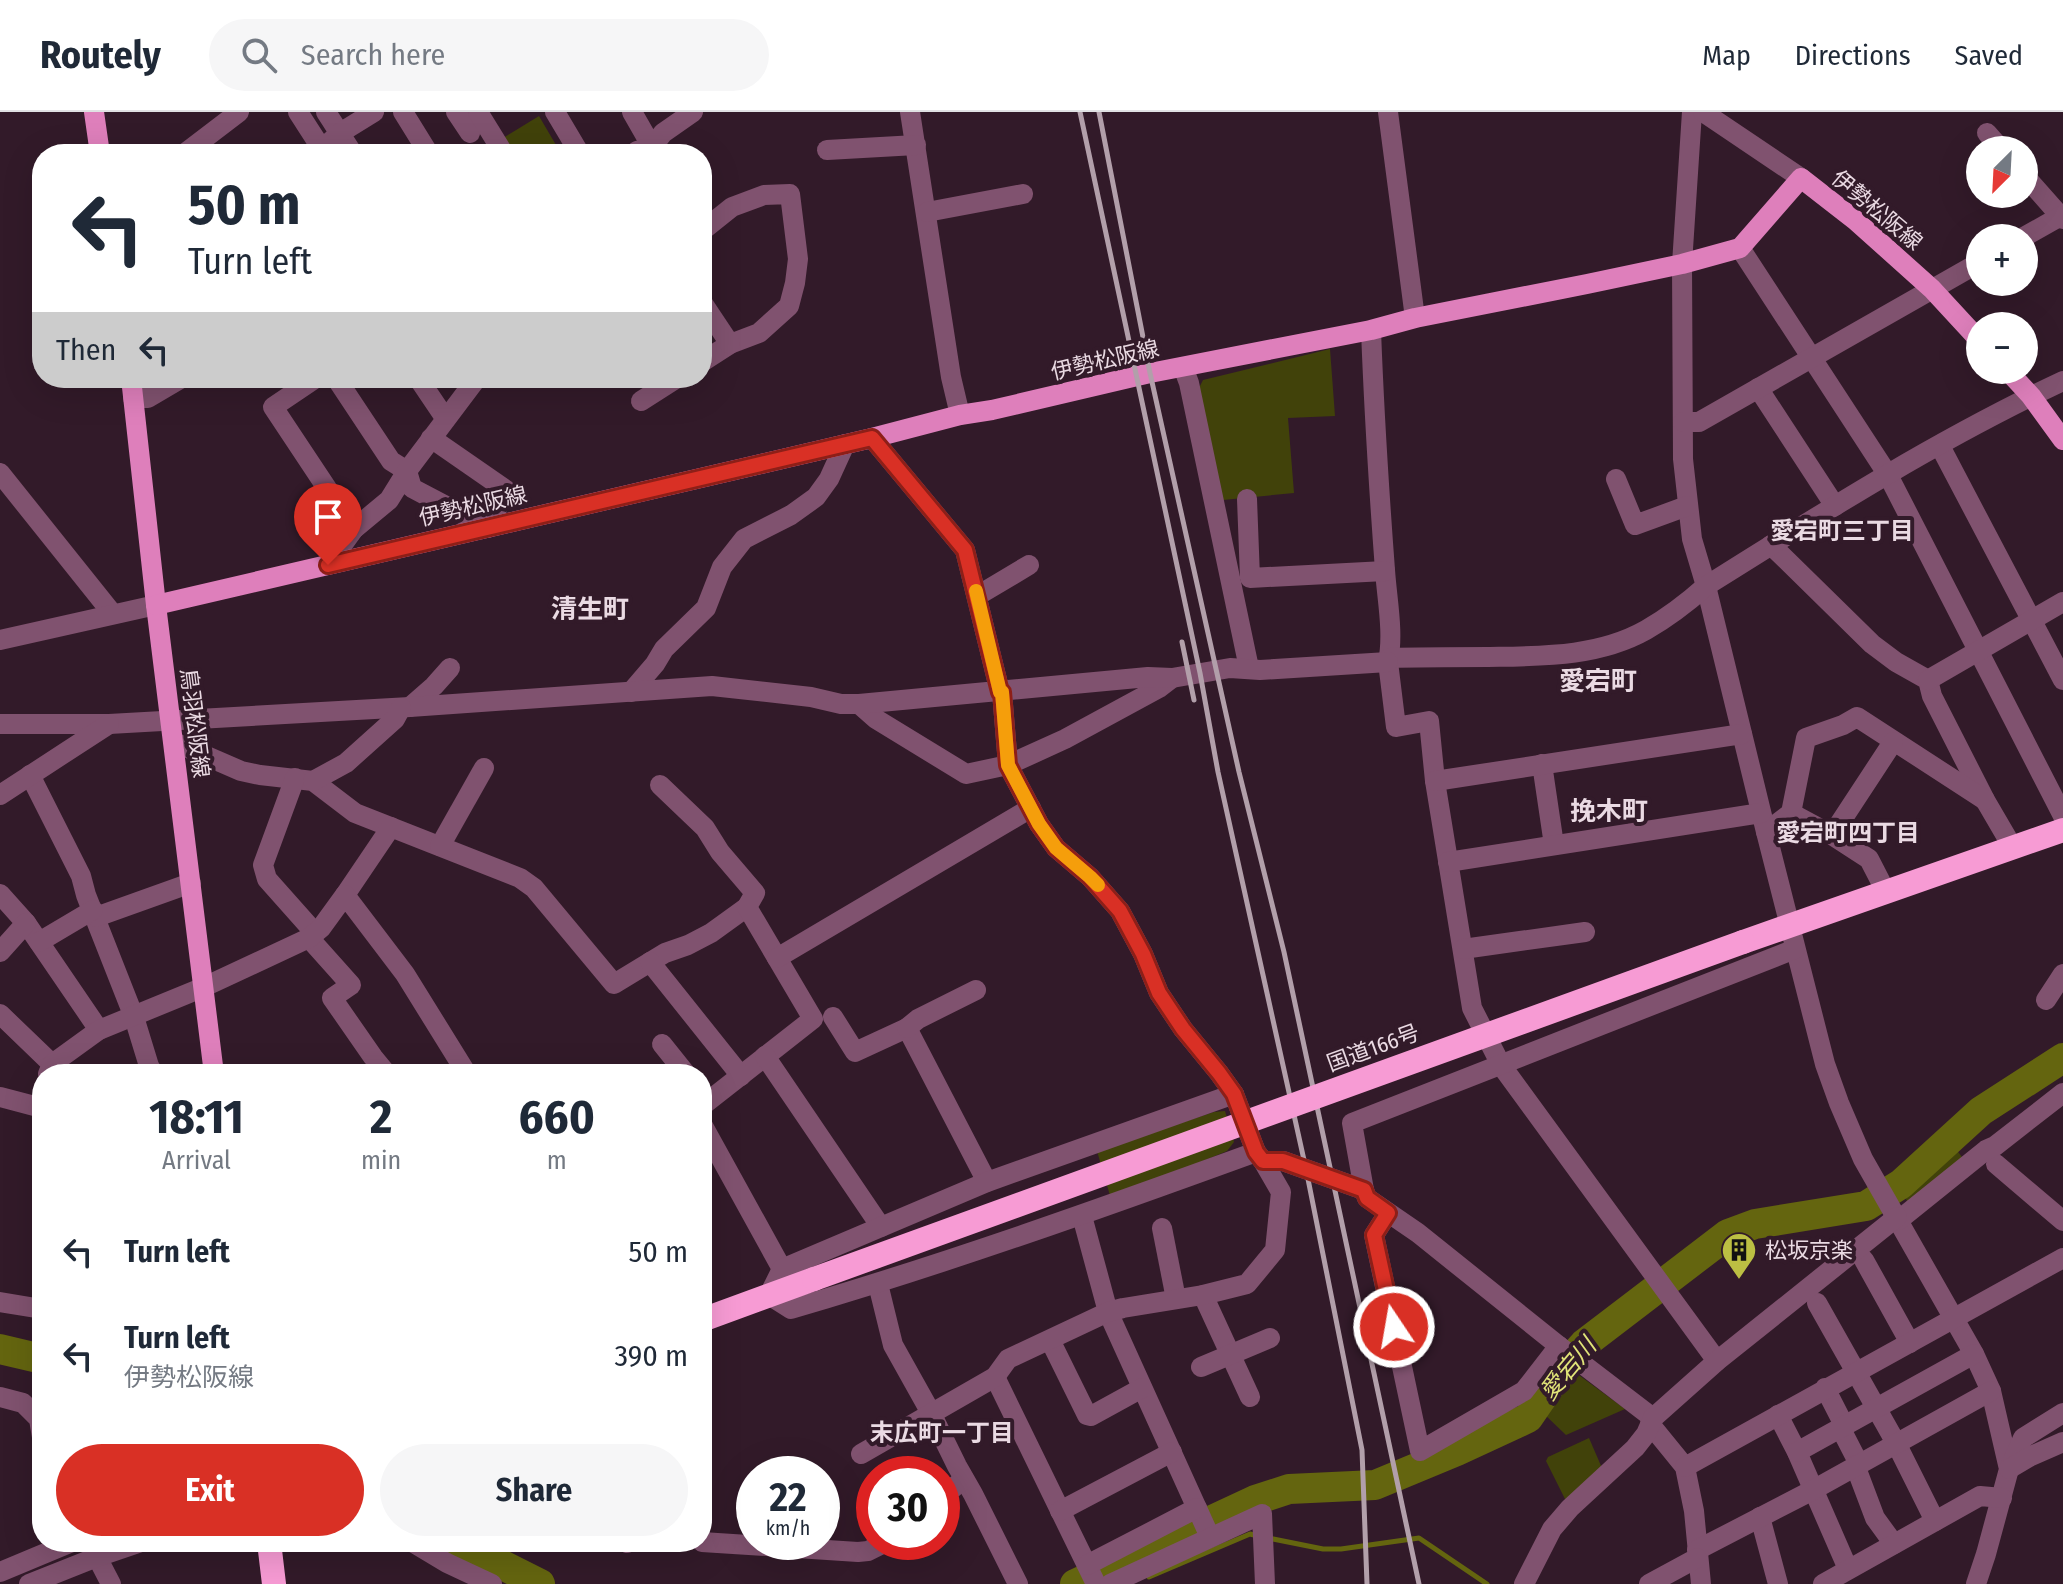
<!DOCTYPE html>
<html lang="en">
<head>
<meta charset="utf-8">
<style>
  body { margin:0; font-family:"Fira Sans Condensed","Noto Sans JP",sans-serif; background:#f6f6f7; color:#1f2937; height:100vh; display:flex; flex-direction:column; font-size:30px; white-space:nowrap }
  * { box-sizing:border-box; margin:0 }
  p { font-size:26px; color:#747a83 }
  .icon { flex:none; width:44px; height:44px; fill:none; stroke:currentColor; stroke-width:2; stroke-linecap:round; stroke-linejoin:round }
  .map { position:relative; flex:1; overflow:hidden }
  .panel { position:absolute; left:32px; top:952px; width:680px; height:488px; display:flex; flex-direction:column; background:#fff; border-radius:32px; box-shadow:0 8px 32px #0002 }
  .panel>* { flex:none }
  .hud { position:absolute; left:32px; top:32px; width:680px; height:244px; border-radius:32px; box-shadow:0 8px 32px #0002; background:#fff; color:#1f2937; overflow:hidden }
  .needle { width:52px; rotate:204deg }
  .controls { position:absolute; left:1966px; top:24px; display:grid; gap:16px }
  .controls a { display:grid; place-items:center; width:72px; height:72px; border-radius:50%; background:#fff; box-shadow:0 8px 32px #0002; font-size:40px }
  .speed { position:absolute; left:736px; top:1344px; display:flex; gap:16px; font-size:40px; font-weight:700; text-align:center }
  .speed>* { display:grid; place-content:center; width:104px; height:104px; border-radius:50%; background:#fff; box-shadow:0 8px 32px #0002; line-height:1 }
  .speed small { font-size:20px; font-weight:400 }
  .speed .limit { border:12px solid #d22; background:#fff; color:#111 }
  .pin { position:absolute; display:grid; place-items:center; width:68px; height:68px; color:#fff; margin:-82px -34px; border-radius:50% 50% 50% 0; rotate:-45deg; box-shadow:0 0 8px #0007 }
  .pin .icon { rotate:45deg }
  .me { position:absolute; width:88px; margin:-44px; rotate:348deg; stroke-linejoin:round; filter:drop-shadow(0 0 6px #0008) }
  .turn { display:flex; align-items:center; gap:28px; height:168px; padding:0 24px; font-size:36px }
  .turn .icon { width:104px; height:104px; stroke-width:2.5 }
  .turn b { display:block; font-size:56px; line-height:68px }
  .then { display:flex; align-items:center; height:76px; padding:0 24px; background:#0003; gap:16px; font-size:30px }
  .eta { display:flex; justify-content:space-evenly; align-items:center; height:136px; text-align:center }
  .eta b { font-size:48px; font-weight:700; line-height:56px }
  .button { display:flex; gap:16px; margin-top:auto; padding:16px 24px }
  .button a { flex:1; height:92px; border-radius:48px; background:#d93025; color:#fff; font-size:32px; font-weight:700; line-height:92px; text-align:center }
  .button a+a { background:#f6f6f7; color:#1f2937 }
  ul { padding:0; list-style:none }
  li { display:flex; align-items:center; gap:24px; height:104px; padding:0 24px }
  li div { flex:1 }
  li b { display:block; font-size:30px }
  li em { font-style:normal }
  header { display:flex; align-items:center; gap:48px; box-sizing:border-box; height:112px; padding:0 40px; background:#fff; border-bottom:2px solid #e0e1e3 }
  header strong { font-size:38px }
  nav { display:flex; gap:44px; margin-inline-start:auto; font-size:28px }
  .search { width:560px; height:72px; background:#f6f6f7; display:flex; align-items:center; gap:20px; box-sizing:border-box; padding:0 28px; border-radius:44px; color:#747a83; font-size:30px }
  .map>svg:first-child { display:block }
  .green { fill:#41420a }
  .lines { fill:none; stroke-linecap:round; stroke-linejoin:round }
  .stream { stroke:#64650f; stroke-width:5 }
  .river { stroke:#64650f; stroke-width:30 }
  .minor { stroke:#80526f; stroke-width:20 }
  .major { stroke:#de7fbb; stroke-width:20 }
  .highway { stroke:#f79bd4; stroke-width:24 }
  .rail { stroke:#b29faa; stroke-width:5 }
  .highway-bridge { stroke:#f79bd4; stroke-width:24 }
  .route-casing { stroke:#8d1f18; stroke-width:20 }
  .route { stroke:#d93025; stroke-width:14 }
  .slow { stroke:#f59e0b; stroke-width:14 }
  .labels { text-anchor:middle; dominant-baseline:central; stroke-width:8; stroke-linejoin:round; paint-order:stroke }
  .street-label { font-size:22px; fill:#eadae3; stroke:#321a29 }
  .poi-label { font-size:22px; fill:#eadae3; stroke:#321a29; text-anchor:start }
  .neighbourhood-label { font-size:24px; font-weight:bold; fill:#eadae3; stroke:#321a29 }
  .water-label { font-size:24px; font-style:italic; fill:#e1e478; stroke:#321a29 }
  .quarter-label { font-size:26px; font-weight:bold; fill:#eadae3; stroke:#321a29 }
</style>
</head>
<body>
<header>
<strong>Routely</strong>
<div class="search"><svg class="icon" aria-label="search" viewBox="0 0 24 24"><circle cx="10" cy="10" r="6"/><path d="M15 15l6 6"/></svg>Search here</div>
<nav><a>Map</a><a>Directions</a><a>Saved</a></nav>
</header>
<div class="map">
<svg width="2063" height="1472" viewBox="0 0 2063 1472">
  <rect width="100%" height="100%" fill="#321a29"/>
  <g class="green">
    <path d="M539,4l17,29 8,-1 6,10h-57l-10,-16z"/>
    <path d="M1330,237l5,67 -47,2 6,75 -71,7 -24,-112 4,-8z"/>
    <path d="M1225,999l9,31 -7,9 -116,48 -14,-48 117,-39z"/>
    <path d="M1952,1032l13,17 -56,44 -8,-16z"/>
    <path d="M1576,1261l49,36 -59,26 -23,-22z"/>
    <path d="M1589,1326l13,30 -36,33 -20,-40 2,-4z"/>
  </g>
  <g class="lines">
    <g class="stream">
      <path d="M1268,1426l55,11h18l78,-11 68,46"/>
      <path d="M1149,1465l101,-43 8,2"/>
    </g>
    <g class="river">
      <path d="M0,1237l42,10"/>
      <path d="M457,1430l83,42"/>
      <path d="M1075,1472l180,-84 34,-11 86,-4 82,-34 71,-33 35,-51 21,-23 144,-110 27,-10 111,-18 35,-22 80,-73 82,-53"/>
    </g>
    <g class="minor">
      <path d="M298,0l27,42"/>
      <path d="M326,0l27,42"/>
      <path d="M403,0l26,42"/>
      <path d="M456,0l14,21"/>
      <path d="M478,0l26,42"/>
      <path d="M555,0l25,42"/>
      <path d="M632,0l24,42"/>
      <path d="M910,0l41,265 9,38"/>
      <path d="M1388,0l27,206"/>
      <path d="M1692,0l-10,152 1,195 9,80 14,47 60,246 59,232 14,39 24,56 111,195 17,37 18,78 -23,85 -10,30"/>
      <path d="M1703,0l98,66"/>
      <path d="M1987,21l15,17"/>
      <path d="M322,37l18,-16 34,-21"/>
      <path d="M827,38l89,-5"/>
      <path d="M184,42l55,-42"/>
      <path d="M633,42l4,-3 15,-4 11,-14 30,-21"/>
      <path d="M2024,63l39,44"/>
      <path d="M927,100l96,-18"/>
      <path d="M702,119l30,-24 32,-12 26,-1 8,65 -3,24 -6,23 -30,27 -29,11 -28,18"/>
      <path d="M2022,126l39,-22"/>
      <path d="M1740,136l148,227 175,341"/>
      <path d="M702,190l28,42"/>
      <path d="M1371,218c3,80 8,160 14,240 2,30 9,63 3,92l8,65 33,-6 6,60 37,227 29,57 216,296"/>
      <path d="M1183,255l6,16 60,285"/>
      <path d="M316,266l-43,29 81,122 -26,36"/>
      <path d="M336,266l55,83 16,10 5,17 76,40 18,-38 -75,-52"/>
      <path d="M418,266l27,40"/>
      <path d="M1758,276l77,118"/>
      <path d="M133,286h15l34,-20"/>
      <path d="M641,289l36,-23"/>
      <path d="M1683,310h16l281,-160"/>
      <path d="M872,326l93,112 35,142"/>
      <path d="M1940,334l123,234"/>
      <path d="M0,361l112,140"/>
      <path d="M1616,367l19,46 52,-19"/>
      <path d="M1247,387l3,79 135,-7"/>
      <path d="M354,417l35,-29 18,-29 70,-93"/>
      <path d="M1771,433l101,99 24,18 32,18 4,16 53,104 28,48"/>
      <path d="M977,484l52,-31"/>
      <path d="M0,528l156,-35"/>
      <path d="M1389,546c33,-1 66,-1 99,-1 54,-1 110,0 158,-27 21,-12 42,-28 60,-44 116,-73 233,-147 357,-205"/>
      <path d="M1928,568l135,-78"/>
      <path d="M631,580l24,-28 9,-15 42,-41 16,-41 22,-28 47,-24 25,-18 13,-18 16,-35"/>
      <path d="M859,592l17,15 90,55 42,-9 57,-26 94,-51 13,-10"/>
      <path d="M410,595l24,-21 16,-18"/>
      <path d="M0,612h109l301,-17 302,-21 99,11 30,7h18l289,-27 24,1 58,-10 30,2 128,-8"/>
      <path d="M174,630l67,29 19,4 53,6 42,32 165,65 14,10 80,96 51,-31 23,-8 23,-12 36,-26"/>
      <path d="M1542,652l12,81"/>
      <path d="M30,663l51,101 5,19 48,122 15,49 5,8"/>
      <path d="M295,666l-32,87 4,14 48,54"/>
      <path d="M313,669l33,-18 49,-44 6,-11"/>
      <path d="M1435,669l307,-47"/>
      <path d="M660,673l45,43 15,24 35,41 -8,14 66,112 -111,87"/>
      <path d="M0,683l109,-71"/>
      <path d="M1791,701l41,22"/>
      <path d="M1766,720l25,-19 15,-75 37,-13 14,-8 128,83"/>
      <path d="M440,734l44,-78"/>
      <path d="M1448,750l313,-49"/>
      <path d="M1886,780l-17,-33 -37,-24 61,-93"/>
      <path d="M0,782l26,29 73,107"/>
      <path d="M345,783l46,-68"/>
      <path d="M96,805l95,-34"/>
      <path d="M309,826l42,47 -19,13 41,59 14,17"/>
      <path d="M39,830l54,-32"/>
      <path d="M1463,837l122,-17"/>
      <path d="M0,840l26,-29"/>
      <path d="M777,846l254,-150"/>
      <path d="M650,850l91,114"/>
      <path d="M2046,888l17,-26"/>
      <path d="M0,902l52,50"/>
      <path d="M833,905l22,35 52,-24 80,154"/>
      <path d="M907,916l11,-9 58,-29"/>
      <path d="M662,932l24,30"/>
      <path d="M765,944l116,171"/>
      <path d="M48,962l4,-10 47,-34 105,-43 105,-49 12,-10 24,-33 60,79 62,100"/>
      <path d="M1234,982l22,58"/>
      <path d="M0,985l42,11"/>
      <path d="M702,1012l80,145"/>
      <path d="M1263,1049h20l81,29 3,8 51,35 141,113 94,72"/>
      <path d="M1996,1052l67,57"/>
      <path d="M1364,1078l-12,-67 443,-174"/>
      <path d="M1388,1101l-14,22 46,216 104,-60 35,-45"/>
      <path d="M1082,1104l26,96 102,225"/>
      <path d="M1899,1108l87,-70 9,-4 68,-53"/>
      <path d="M1162,1116l14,71"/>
      <path d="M1864,1148l46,83"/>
      <path d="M878,1172l15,61 38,68 26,53 16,28 45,90"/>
      <path d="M1203,1183l47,102"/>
      <path d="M0,1190l42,7"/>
      <path d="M1817,1191l79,140 39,78"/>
      <path d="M1050,1228l37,75 4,1 51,-28"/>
      <path d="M1201,1255l69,-29"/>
      <path d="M995,1265l101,207"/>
      <path d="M1825,1276l20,39"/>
      <path d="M0,1285l23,6 16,16 3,18"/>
      <path d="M1778,1303l19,37 51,117"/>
      <path d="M1650,1312l35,43 9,44 7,73"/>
      <path d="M1841,1317l18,35"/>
      <path d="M1797,1340l177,-98"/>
      <path d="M861,1342l134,-77 13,-18 100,-47 15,-4 80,-13 44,-11 28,-34 6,-58 -18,-31 -7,-9c-154,56 -308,111 -465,157l-22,-14 13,-26 205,-87 247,-88 -15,-21 -36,-44 -24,-36 -16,-39 -23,-43 -30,-34 -34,-29 -17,-24 -31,-59 -6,-73"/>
      <path d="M1855,1353l20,53 19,26"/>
      <path d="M1685,1355l378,-209"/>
      <path d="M2009,1357l14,-31 40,-25"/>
      <path d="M2009,1357l22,-13 32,-14"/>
      <path d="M942,1385l22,-18"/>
      <path d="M1060,1399l112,-59"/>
      <path d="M1760,1405l18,67"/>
      <path d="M412,1430l35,21 45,21"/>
      <path d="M702,1430l156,10 10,-1 18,-9"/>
      <path d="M627,1431l2,-1"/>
      <path d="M1697,1438l116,-60 178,-99"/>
      <path d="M97,1445l14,27"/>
      <path d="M1087,1453l110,-57"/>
      <path d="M0,1460l72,-30"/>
      <path d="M29,1472l68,-27 44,-15"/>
      <path d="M1110,1472l152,-70 3,70"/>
      <path d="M1524,1472l28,-55 18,-21 65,-60 11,-14 7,-16 64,-57 180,-144"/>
      <path d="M1649,1472l48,-26"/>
      <path d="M1823,1472l157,-88 22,2"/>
    </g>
    <g class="major">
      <path d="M94,0l6,42"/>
      <path d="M2007,258l24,26 32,44"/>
      <path d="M131,266l25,227 58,469"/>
      <path d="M156,493l716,-167 88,-23 32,-5 158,-37 221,-43 44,-12 172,-34 95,-20 58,-16 61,-70 54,42 77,69 48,52"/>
    </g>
    <g class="highway">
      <path d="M1743,830l320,-112"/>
      <path d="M702,1208l112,-41"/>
      <path d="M269,1430l5,42"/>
    </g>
    <g class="rail">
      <path d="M1080,0l120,561 18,99 88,397 56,281 5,134"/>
      <path d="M1099,0l51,261 89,399 45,180 135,632"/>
      <path d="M1182,530l12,58"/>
    </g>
    <path class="highway-bridge" d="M814,1167l929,-337"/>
  </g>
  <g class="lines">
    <g class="route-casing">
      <path id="route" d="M328,453l544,-127 93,112 35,142h2l6,73 31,59 17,24 34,29 30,34 23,43 16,39 24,36 36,44 15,21 22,58 7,9h20l81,29 3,8 21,15 -14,22 20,92"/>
    </g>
    <use href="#route" class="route"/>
    <path class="slow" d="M976,479l24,101h2l6,73 31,59 17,24 34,29 8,8"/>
  </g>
  <defs>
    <g id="building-pin" transform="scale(1.8)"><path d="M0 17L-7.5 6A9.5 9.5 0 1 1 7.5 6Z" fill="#bcbf43" stroke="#321a29"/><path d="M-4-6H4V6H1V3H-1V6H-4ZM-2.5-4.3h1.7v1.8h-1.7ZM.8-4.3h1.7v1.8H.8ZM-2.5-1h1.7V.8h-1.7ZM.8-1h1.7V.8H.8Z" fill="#111"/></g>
  </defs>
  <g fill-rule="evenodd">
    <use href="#building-pin" x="1739" y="1138"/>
  </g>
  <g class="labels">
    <g class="street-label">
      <text transform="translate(1877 98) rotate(40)">伊勢松阪線</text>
      <text transform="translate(1105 248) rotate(-13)">伊勢松阪線</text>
      <text transform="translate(473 394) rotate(-13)">伊勢松阪線</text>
      <text transform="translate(195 611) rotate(83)">鳥羽松阪線</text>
      <text transform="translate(1373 936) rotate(-20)">国道166号</text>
    </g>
    <g class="poi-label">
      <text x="1765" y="1138">松坂京楽</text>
    </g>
    <g class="neighbourhood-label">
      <text x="1842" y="419">愛宕町三丁目</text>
      <text x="1848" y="721">愛宕町四丁目</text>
      <text x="942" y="1321">末広町一丁目</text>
    </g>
    <g class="water-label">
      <text transform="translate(1568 1257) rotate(-50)">愛宕川</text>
    </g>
    <g class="quarter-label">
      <text x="590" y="497">清生町</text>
      <text x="1598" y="569">愛宕町</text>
      <text x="1609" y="699">挽木町</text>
    </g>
  </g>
</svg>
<div class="controls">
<a><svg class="needle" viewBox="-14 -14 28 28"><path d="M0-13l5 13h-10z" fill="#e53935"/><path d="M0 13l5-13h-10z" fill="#747a83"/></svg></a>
<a>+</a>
<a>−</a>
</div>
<div class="speed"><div>22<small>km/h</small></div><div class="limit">30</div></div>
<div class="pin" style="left:328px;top:453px;background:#d93025"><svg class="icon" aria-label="arrive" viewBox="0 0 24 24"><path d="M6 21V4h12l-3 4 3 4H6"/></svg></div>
<svg class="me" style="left:1394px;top:1215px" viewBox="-20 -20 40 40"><circle r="17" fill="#d93025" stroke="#fff" stroke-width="3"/><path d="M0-11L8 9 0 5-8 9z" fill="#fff"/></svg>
<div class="hud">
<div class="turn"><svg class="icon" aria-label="left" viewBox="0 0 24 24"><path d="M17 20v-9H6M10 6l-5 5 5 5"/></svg><div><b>50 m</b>Turn left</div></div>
<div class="then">Then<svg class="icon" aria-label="left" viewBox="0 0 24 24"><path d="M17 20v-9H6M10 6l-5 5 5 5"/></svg></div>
</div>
<section class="panel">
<div class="eta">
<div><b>18:11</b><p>Arrival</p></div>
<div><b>2</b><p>min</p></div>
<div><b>660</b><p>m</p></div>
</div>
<ul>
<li><svg class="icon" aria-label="left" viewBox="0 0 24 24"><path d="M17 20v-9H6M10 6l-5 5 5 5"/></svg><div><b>Turn left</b></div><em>50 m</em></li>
<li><svg class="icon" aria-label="left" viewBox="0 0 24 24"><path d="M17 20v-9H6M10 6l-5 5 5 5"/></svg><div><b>Turn left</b><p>伊勢松阪線</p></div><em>390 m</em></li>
</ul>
<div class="button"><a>Exit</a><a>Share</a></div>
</section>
</div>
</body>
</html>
